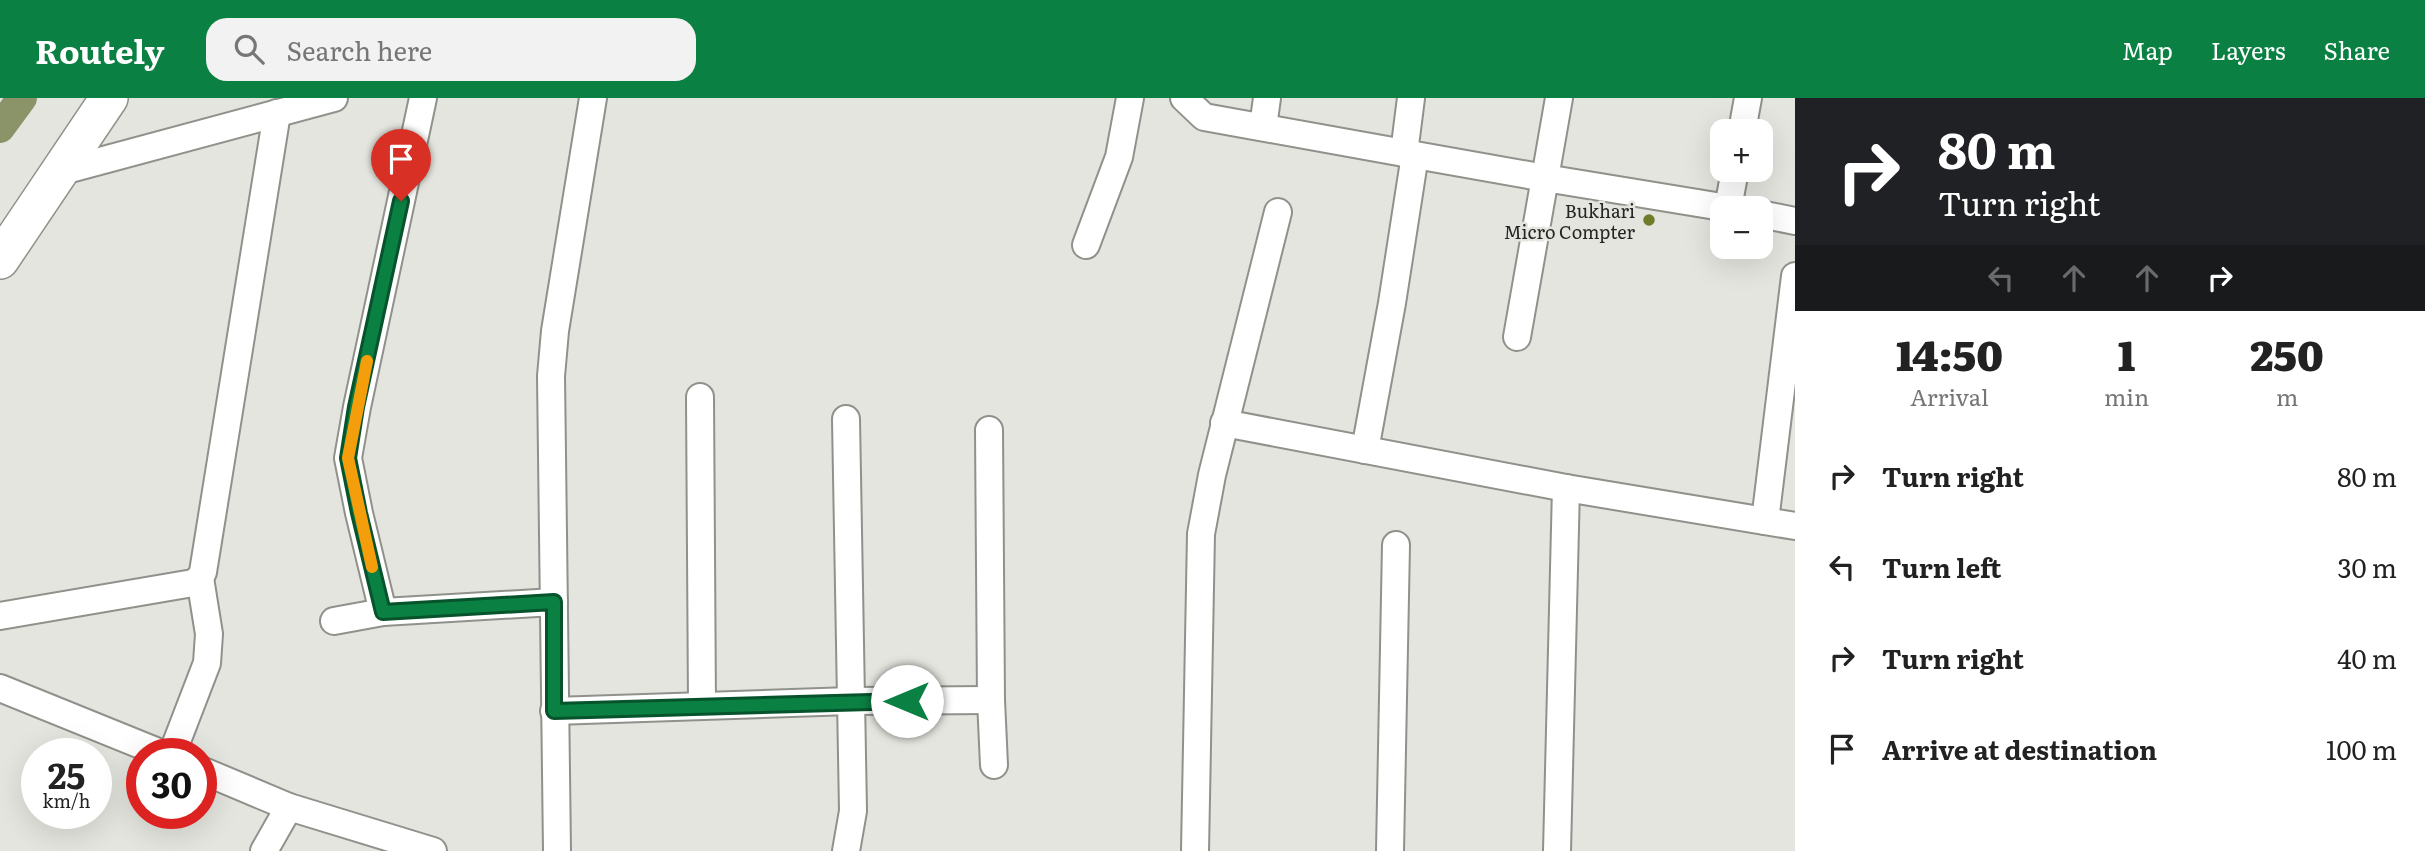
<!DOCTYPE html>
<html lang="en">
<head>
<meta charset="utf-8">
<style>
  body { margin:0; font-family:Literata,serif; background:#f2f2f2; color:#222; height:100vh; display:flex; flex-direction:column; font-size:26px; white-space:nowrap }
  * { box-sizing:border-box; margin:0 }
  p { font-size:23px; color:#767676 }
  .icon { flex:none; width:38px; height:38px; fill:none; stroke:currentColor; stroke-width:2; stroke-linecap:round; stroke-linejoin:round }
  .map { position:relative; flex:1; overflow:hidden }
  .sheet { display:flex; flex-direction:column; background:#fff; width:630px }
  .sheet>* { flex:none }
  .banner { background:#202124; color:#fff; overflow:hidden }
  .controls { position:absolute; left:1710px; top:21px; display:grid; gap:14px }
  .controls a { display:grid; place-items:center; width:63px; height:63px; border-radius:14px; background:#fff; box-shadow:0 7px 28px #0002; font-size:35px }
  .speed { position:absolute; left:21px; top:640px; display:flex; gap:14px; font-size:35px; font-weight:700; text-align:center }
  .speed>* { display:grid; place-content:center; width:91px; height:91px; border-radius:50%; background:#fff; box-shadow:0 7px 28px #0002; line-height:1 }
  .speed small { font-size:18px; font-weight:400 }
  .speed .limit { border:10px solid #d22; background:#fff; color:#111 }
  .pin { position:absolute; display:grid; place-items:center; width:60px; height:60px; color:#fff; margin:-72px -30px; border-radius:50% 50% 50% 0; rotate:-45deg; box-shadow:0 0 7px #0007 }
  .pin .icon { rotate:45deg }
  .me { position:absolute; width:77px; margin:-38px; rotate:270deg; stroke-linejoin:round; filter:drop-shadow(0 0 5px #0008) }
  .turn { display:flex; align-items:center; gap:24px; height:147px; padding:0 28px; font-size:32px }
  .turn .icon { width:91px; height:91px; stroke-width:2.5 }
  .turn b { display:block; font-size:49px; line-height:60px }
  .lanes { display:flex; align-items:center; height:66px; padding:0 28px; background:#0003; justify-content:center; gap:35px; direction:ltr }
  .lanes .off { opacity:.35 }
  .eta { display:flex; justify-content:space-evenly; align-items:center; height:119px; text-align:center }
  .eta b { font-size:42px; font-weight:800; line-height:49px }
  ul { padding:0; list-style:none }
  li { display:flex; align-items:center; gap:21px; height:91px; padding:0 28px }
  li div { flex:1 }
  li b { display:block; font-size:26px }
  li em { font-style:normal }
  header { display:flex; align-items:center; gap:42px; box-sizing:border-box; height:98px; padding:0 35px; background:#0b8043; color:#fff }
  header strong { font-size:33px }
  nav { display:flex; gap:38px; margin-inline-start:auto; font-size:24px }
  .search { width:490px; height:63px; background:#f2f2f2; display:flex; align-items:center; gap:18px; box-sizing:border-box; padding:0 24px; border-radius:21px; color:#767676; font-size:26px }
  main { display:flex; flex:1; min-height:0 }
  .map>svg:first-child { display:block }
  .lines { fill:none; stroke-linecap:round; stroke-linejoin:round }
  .canal { stroke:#8b9368; stroke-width:30 }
  .minor-casing { stroke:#90918b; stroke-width:30 }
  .secondary-casing { stroke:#90918b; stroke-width:40 }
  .minor { stroke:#fff; stroke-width:26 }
  .secondary { stroke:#fff; stroke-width:37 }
  .route-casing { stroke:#07532c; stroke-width:18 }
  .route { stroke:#0b8043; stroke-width:12 }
  .slow { stroke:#f59e0b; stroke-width:12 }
  .poi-dot { fill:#707c28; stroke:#e3e5de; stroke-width:2.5 }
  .labels { text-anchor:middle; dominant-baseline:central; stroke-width:5; stroke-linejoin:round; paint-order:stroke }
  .poi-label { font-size:18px; fill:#252624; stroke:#e3e5de; text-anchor:end }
</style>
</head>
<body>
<header>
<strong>Routely</strong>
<div class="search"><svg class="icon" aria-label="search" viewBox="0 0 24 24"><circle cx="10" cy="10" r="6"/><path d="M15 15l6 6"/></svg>Search here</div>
<nav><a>Map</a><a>Layers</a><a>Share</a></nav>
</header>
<main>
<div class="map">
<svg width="1795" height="753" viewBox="0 0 1795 753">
  <rect width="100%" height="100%" fill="#e3e5de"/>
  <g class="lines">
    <path class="canal" d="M0,30l22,-30"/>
    <g class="minor-casing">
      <g id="minor">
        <path d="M1184,0l20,19 200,36"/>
        <path d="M1411,0l-7,55 141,25 14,-80"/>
        <path d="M1263,29l4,-29"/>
        <path d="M1742,33l6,-33"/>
        <path d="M59,74l275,-74"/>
        <path d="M1760,116l35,7"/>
        <path d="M1086,147l33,-88 11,-59"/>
        <path d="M1517,239l28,-159 183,30 7,-38"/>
        <path d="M700,299l2,309"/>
        <path d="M1224,325l342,65 229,38"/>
        <path d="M989,332l2,270 3,65"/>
        <path d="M1365,352l27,-147 23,-148"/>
        <path d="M1765,423l30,-245"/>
        <path d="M383,514l-24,-99 -11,-55 9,-51 66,-309"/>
        <path d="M0,518l193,-33 7,-5 3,-6 74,-459"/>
        <path d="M334,523l49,-9 171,-10"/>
        <path d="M0,590l163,66"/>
        <path d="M554,613l297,-10 140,-1"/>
        <path d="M172,656l35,-91 2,-29 -9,-56"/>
        <path d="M201,672l88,37 144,44"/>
        <path d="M264,753l25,-44"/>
        <path d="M557,753l-6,-475 4,-45 38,-233"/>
        <path d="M846,753l7,-40 -7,-392"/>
        <path d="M1195,753l6,-317 11,-59 66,-263"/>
        <path d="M1390,753l6,-306"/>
        <path d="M1557,753l9,-363"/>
      </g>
    </g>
    <g class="secondary-casing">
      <path id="secondary" d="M0,162l109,-162"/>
    </g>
    <use href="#minor" class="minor"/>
    <use href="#secondary" class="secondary"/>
  </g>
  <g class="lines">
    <g class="route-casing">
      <path id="route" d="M401,103l-45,206 -8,51 11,55 24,99 171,-10v109l353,-10"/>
    </g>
    <use href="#route" class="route"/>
    <path class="slow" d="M367,263l-19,97 24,109"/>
  </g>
  <circle class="poi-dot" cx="1649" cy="122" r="7"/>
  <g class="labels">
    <g class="poi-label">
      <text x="1635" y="112">Bukhari<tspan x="1635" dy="21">Micro Compter</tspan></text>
    </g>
  </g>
</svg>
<div class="controls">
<a>+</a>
<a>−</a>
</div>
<div class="speed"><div>25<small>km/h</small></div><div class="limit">30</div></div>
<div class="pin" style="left:401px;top:103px;background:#d93025"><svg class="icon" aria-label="arrive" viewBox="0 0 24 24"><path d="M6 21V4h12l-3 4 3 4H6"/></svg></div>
<svg class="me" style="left:907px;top:603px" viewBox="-20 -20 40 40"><circle r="19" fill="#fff"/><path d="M0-13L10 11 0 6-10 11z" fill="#0b8043"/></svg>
</div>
<section class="sheet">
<div class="banner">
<div class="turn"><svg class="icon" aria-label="right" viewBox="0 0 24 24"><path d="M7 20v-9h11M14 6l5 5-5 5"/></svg><div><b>80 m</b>Turn right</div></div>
<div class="lanes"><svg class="icon off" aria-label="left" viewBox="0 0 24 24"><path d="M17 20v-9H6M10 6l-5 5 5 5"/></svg><svg class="icon off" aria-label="ahead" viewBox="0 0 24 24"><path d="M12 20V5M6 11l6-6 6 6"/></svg><svg class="icon off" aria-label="ahead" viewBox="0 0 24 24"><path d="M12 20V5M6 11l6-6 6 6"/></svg><svg class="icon" aria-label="right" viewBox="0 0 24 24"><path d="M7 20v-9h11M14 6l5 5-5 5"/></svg></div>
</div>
<div class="eta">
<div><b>14:50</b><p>Arrival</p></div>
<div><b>1</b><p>min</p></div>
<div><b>250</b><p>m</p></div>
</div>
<ul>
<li><svg class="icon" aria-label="right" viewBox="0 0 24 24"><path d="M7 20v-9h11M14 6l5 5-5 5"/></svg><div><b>Turn right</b></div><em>80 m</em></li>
<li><svg class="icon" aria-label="left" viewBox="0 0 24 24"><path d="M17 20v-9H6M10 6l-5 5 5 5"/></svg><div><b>Turn left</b></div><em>30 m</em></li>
<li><svg class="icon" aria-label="right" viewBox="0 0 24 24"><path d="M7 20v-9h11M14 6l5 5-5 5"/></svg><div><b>Turn right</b></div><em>40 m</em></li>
<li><svg class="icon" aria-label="arrive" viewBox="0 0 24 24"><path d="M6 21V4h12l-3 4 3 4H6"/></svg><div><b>Arrive at destination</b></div><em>100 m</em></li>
</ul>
</section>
</main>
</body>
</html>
